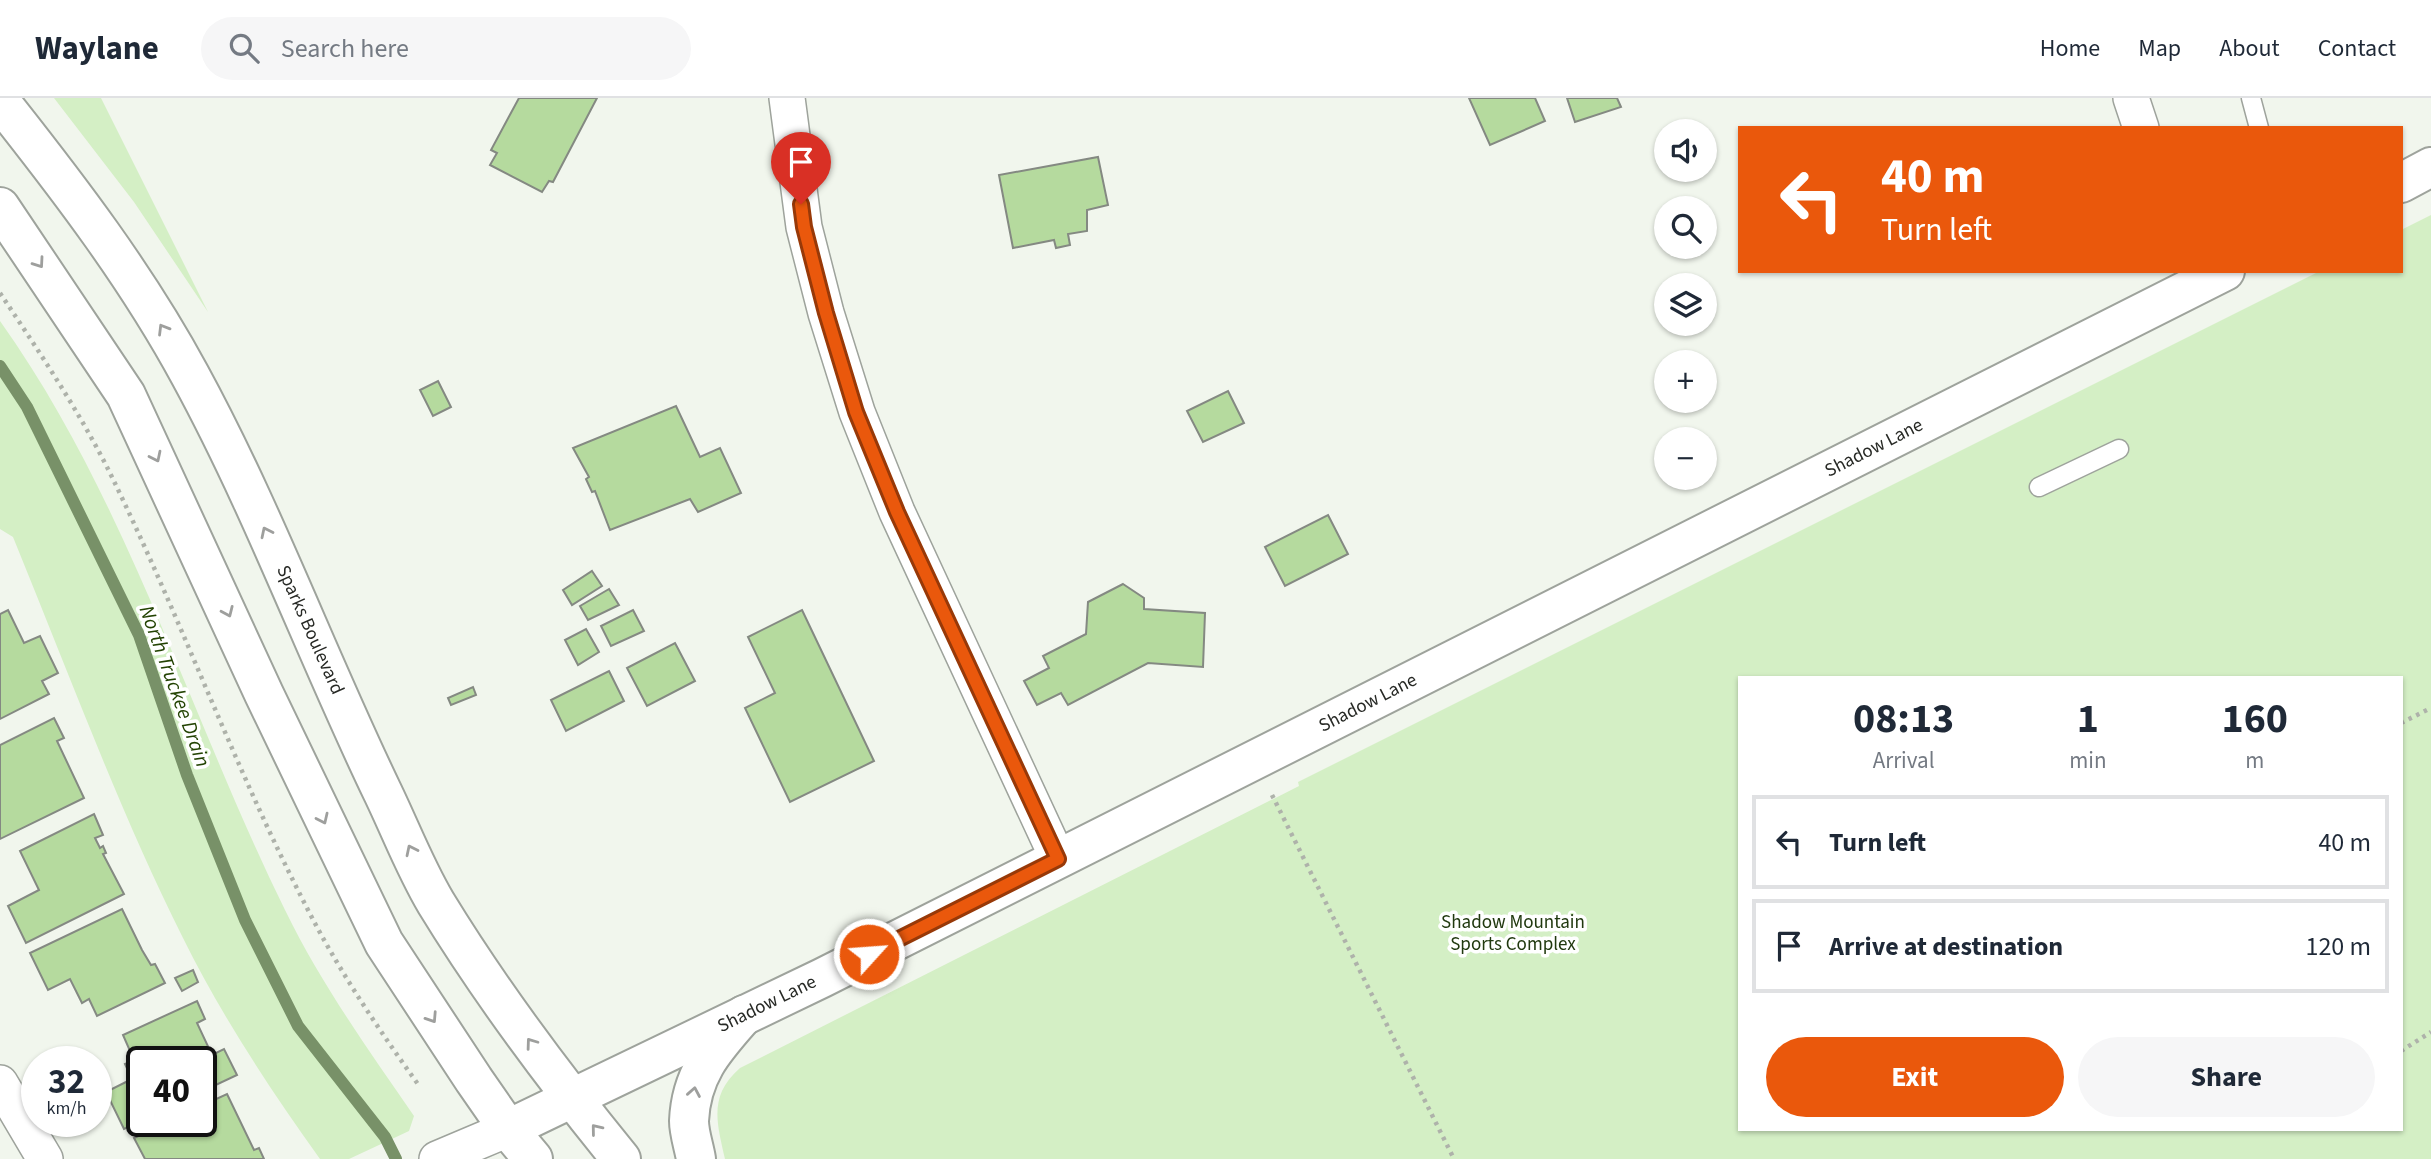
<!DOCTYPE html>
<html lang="en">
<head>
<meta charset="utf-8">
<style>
  body { margin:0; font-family:"Source Sans 3",sans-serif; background:#f6f6f7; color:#1f2937; height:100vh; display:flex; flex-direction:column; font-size:26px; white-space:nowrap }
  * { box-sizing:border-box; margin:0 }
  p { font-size:23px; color:#747a83 }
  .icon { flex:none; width:38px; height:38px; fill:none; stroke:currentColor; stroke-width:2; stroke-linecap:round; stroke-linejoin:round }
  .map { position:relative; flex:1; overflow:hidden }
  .panel { position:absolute; left:1738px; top:578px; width:665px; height:455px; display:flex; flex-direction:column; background:#fff; border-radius:0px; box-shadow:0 2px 5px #0004 }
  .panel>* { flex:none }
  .banner { position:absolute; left:1738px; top:28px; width:665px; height:147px; border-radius:0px; box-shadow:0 2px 5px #0004; background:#ea580c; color:#fff; overflow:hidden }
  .controls { position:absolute; left:1654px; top:21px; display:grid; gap:14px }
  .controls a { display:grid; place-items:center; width:63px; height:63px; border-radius:50%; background:#fff; box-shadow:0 2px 5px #0004; font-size:35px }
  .speed { position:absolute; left:21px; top:948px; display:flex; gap:14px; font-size:35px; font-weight:700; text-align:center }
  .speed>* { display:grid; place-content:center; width:91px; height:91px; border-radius:50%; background:#fff; box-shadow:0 2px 5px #0004; line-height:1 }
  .speed small { font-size:18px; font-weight:400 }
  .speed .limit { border:4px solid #111; border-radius:10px; background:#fff; color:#111 }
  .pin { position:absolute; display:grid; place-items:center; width:60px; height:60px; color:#fff; margin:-72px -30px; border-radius:50% 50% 50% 0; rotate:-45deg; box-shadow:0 0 7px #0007 }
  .pin .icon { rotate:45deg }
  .me { position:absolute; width:77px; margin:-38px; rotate:64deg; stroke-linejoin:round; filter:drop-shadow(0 0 5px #0008) }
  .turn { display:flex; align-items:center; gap:24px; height:147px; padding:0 28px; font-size:32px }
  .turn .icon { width:91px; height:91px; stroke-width:2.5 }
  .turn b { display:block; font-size:49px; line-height:60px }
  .eta { display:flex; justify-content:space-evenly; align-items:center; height:119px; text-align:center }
  .eta b { font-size:42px; font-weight:700; line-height:49px }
  .primary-button { display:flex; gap:14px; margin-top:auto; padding:14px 28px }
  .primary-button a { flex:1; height:80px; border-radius:42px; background:#ea580c; color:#fff; font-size:28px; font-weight:700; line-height:80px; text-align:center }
  .primary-button a+a { background:#f6f6f7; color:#1f2937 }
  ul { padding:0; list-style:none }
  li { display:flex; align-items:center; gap:21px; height:94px; margin:0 14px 10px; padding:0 14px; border:4px solid #e0e1e3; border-radius:0px }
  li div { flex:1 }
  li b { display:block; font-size:26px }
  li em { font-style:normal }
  header { display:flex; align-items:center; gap:42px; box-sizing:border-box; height:98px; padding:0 35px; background:#fff; border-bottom:2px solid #e0e1e3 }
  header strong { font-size:33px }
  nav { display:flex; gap:38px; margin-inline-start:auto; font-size:24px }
  .search { width:490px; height:63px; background:#f6f6f7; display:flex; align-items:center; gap:18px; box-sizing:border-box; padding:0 24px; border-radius:38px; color:#747a83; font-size:26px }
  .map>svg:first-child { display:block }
  .green { fill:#d4efc5; fill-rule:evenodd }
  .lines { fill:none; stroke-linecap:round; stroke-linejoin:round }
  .stream { stroke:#789168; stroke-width:12 }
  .building { fill:#b5da9e; stroke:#848982; stroke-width:2 }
  .lane-casing { stroke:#9ea39c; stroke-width:21 }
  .street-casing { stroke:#9ea39c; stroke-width:38 }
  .secondary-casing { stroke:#9ea39c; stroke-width:42 }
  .primary-casing { stroke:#9ea39c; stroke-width:42 }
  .path { stroke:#aeb2aa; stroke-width:4.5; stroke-dasharray:3.5 5; stroke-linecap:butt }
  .lane { stroke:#fff; stroke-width:18 }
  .street { stroke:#fff; stroke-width:35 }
  .secondary { stroke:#fff; stroke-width:38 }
  .primary { stroke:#fff; stroke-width:38 }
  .oneway { stroke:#9e9f9d }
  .route-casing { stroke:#983908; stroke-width:18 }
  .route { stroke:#ea580c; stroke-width:12 }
  .labels { text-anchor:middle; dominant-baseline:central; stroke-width:7; stroke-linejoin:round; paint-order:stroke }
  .street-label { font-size:19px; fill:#272925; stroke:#fff }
  .park-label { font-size:19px; fill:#21390f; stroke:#fff }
  .water-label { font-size:21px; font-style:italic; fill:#234303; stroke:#fff }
</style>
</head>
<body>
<header>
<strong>Waylane</strong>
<div class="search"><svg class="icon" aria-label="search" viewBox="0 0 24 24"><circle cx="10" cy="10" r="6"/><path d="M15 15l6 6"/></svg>Search here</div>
<nav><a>Home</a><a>Map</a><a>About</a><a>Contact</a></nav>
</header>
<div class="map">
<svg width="2431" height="1061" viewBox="0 0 2431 1061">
  <rect width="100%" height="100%" fill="#f1f6ed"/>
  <g class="green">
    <path d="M54,0h47l107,214 -74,-110z"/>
    <path d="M2431,117v944h-1706c-8,-36 -17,-63 15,-91l559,-282 -1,-4 1022,-511h81v-41zM1740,579h661v452h-661z"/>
    <path d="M0,223c127,178 189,394 285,589 36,74 83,139 129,206l-5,15 -60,28h-29c-50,-70 -99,-144 -137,-221 -65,-130 -115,-267 -170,-401l-13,-8z"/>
  </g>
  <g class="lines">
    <path class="stream" d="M0,268l27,41 112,228 48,140 58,145 53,106 87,111 11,22"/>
  </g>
  <g class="building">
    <path d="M519,0h78l-44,84 -4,-1 -7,11 -52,-27 7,-12 -6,-3z"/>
    <path d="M1469,0h66l10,23 -55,24z"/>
    <path d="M1567,0h50l4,9 -46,15z"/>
    <path d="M1098,59l10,48 -21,5v21l-19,3 2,11 -14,3 -2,-8 -41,8 -14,-73z"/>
    <path d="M438,283l13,26 -18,9 -13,-26z"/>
    <path d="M1228,293l16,32 -41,19 -16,-31z"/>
    <path d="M676,308l24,51 20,-9 21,45 -43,19 -8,-13 -80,31 -15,-39 -3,1 -6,-13 3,-2 -16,-29z"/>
    <path d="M1328,417l20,39 -63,32 -20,-39z"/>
    <path d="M592,473l10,15 -30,19 -9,-15z"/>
    <path d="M1123,486l21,14v11l61,4 -2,54 -55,-4 -80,42 -7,-12 -24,12 -13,-24 25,-13 -6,-12 43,-22 2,-32z"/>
    <path d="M609,491l10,16 -31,15 -8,-14z"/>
    <path d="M8,512l16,33 16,-7 18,37 -16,8 7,13 -49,25v-105z"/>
    <path d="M633,512l11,21 -33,15 -10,-20z"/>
    <path d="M802,512l72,151 -84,41 -45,-94 30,-15 -27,-56z"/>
    <path d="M586,531l13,23 -21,13 -13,-25z"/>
    <path d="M675,545l20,38 -48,25 -20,-38z"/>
    <path d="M609,573l15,30 -58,30 -15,-31z"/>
    <path d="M473,589l3,8 -25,10 -3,-7z"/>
    <path d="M54,620l10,20 -7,3 27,57 -84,41v-94z"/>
    <path d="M94,716l9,21 -8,3 5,10 3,-2 3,7 -3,1 21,40 -98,49 -18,-37 31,-16 -19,-39z"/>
    <path d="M122,811l20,41 9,15 4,-1 10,19 -68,33 -8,-17 -7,4 -12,-24 -22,11 -18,-37z"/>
    <path d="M193,872l5,12 -16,9 -7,-13z"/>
    <path d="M197,903l8,18 -8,4 15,32 12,-6 13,26 -36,17v-30h-59v59l-18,8 -18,-37 26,-13 -7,-15 9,-4 -11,-25z"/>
    <path d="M227,996l27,56 5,-2 5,11h-119l-11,-21 35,-16h32v-16z"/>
  </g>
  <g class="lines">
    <g class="lane-casing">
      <g id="lane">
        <path d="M2251,0l8,30"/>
        <path d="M2039,389l80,-38"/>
      </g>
    </g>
    <g class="street-casing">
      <g id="street">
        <path d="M787,0l17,129 22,86 31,99 40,100 161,347"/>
        <path d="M2131,0l10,30"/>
        <path d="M0,985l45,76"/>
        <path d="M437,1061l71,-30"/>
      </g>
    </g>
    <g class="secondary-casing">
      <g id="secondary">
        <path d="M2401,85l30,-16"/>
        <path d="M508,1031l314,-151 1403,-707"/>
      </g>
    </g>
    <g class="primary-casing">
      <g id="primary">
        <path d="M0,3c69,87 137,176 190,274 73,134 126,279 192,416 18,37 33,77 54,112 55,90 118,174 185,256"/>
        <path d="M0,109l126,188 138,299 120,249 90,137 34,49 25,30"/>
        <path d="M696,1061c-2,-12 -7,-26 -7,-38 2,-48 26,-73 55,-106"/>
      </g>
    </g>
    <g class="path">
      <path d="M0,195c38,57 77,115 108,176 71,144 125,296 199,439 32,63 72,122 113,179"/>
      <path d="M2401,625l30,-15"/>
      <path d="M1272,697l182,364"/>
      <path d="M2401,953l30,-19"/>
    </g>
    <use href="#lane" class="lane"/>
    <use href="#street" class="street"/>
    <use href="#secondary" class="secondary"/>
    <use href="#primary" class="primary"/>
  </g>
  <defs><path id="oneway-chevron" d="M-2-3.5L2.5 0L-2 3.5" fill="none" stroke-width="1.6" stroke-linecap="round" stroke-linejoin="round" transform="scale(1.75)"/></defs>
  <g class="oneway">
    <use href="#oneway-chevron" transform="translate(39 165) rotate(55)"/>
    <use href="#oneway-chevron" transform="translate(163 231) rotate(-121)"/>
    <use href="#oneway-chevron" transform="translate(156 359) rotate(64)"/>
    <use href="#oneway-chevron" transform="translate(266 434) rotate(-116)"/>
    <use href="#oneway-chevron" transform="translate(228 514) rotate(66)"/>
    <use href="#oneway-chevron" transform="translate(323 721) rotate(65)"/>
    <use href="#oneway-chevron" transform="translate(411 752) rotate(-116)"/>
    <use href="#oneway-chevron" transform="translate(432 920) rotate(57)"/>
    <use href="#oneway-chevron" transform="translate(531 945) rotate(-126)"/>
    <use href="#oneway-chevron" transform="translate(694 994) rotate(-80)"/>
    <use href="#oneway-chevron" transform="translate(596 1031) rotate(-129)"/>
  </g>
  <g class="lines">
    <g class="route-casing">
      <path id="route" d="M801,106l3,23 22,86 30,99 41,100 161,347 -189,95"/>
    </g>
    <use href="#route" class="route"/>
  </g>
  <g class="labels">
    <g class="street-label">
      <text transform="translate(1874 350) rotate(-27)">Shadow Lane</text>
      <text transform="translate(310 532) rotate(66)">Sparks Boulevard</text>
      <text transform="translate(1368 605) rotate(-27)">Shadow Lane</text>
      <text transform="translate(767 906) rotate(-26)">Shadow Lane</text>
    </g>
    <g class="park-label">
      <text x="1513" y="824">Shadow Mountain<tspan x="1513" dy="22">Sports Complex</tspan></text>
    </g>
    <g class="water-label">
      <text transform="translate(175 588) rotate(70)">North Truckee Drain</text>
    </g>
  </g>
</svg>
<div class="controls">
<a><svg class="icon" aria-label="sound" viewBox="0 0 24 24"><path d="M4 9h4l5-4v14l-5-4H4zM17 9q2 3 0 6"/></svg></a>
<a><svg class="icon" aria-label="search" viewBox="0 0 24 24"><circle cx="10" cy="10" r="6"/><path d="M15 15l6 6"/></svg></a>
<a><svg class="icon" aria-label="layers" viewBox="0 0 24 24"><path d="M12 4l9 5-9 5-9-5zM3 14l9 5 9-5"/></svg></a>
<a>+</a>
<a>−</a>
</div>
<div class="speed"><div>32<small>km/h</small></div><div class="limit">40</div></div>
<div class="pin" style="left:801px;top:106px;background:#d93025"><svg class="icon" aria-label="arrive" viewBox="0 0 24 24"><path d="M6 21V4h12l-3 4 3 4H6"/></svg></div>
<svg class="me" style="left:869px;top:856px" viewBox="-20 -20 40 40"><circle r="17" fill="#ea580c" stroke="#fff" stroke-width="3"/><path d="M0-11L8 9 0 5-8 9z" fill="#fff"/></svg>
<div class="banner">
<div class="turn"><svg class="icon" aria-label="left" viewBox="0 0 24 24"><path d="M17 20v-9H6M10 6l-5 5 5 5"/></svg><div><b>40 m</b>Turn left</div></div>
</div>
<section class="panel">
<div class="eta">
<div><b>08:13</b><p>Arrival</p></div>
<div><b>1</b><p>min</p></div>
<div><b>160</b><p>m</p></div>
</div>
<ul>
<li><svg class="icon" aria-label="left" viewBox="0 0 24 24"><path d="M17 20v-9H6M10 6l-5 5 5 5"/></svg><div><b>Turn left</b></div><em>40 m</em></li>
<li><svg class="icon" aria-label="arrive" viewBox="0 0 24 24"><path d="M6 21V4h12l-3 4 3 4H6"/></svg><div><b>Arrive at destination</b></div><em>120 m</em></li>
</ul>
<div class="primary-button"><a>Exit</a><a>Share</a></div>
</section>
</div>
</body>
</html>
